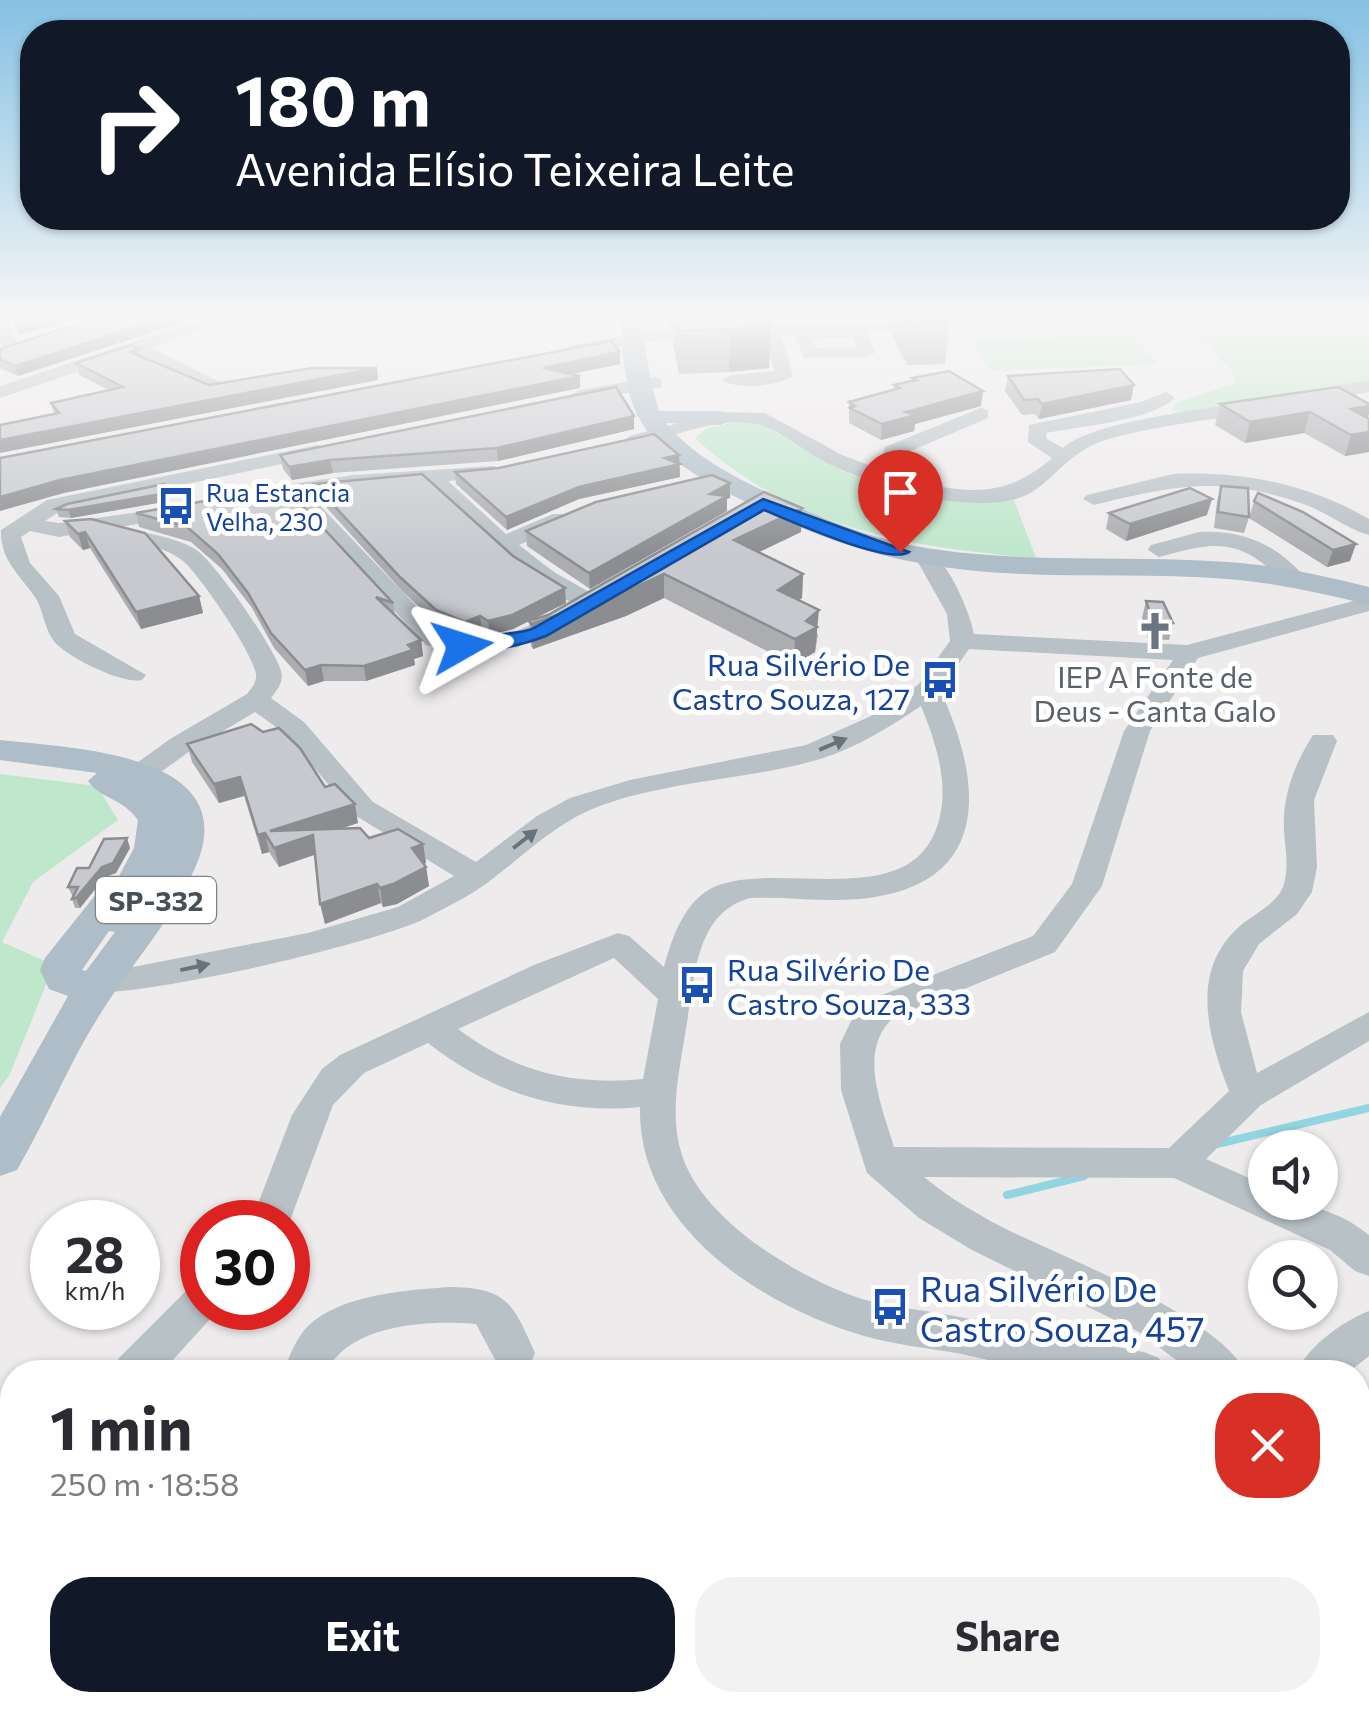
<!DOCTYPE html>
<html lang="en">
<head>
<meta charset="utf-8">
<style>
  body { margin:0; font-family:Commissioner,sans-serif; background:#f2f2f3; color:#2b2b33; height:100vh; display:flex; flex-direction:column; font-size:38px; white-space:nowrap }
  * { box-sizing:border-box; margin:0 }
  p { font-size:32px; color:#7c7c81 }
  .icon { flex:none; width:55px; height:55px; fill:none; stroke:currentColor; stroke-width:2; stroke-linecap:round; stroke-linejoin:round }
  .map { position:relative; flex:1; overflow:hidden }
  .panel { position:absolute; left:0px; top:1360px; width:1370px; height:352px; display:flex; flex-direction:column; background:#fff; border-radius:40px 40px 0 0; box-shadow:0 2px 8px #0004 }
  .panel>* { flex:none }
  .hud { position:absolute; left:20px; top:20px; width:1330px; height:210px; border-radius:40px; box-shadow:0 2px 8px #0004; background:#111827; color:#fff; overflow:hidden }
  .buttons { position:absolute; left:1248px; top:1130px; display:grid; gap:20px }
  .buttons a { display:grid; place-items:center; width:90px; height:90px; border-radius:50%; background:#fff; box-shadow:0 2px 8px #0004; font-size:50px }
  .speed { position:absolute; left:30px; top:1200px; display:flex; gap:20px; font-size:50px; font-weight:700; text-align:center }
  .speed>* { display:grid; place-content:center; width:130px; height:130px; border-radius:50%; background:#fff; box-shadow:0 2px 8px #0004; line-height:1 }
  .speed small { font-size:25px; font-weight:400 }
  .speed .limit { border:15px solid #d22; background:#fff; color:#111 }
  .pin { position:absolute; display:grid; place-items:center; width:85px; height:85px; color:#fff; margin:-102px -42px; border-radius:50% 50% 50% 0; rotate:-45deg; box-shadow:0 0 10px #0007 }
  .pin .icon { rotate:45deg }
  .me { position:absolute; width:110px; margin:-55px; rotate:84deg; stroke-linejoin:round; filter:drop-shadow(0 0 8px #0008) }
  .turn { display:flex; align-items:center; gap:35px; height:210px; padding:0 50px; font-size:45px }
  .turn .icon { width:130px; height:130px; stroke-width:2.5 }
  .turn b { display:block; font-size:70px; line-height:85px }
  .round { display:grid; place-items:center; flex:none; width:105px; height:105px; border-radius:40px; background:#f2f2f3 }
  .headline { display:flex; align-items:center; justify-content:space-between; height:170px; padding:0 50px }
  h1 { font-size:60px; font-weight:700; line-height:75px }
  .primary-button { display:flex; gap:20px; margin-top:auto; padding:20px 50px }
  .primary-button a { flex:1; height:115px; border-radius:40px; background:#111827; color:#fff; font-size:40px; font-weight:700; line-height:115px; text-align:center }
  .primary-button a+a { background:#f2f2f3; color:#2b2b33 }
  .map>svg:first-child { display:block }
  .green { fill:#bee7cb }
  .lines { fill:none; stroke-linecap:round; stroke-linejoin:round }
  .stream { stroke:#90d5df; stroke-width:8 }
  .minor { fill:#b8c1c6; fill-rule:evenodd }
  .major { fill:#aebdc7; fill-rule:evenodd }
  .wall { fill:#abadb1 }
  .shaded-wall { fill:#8b8d90 }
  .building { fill:#c7c9ce; stroke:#8b8d90; stroke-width:2.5 }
  .oneway { fill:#687278 }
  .route { fill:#1a73e8; stroke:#114b97; stroke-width:2.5 }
  .labels { text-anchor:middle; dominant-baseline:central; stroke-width:10; stroke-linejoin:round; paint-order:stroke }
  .far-transit-label { font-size:25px; fill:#164399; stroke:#fff; text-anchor:start }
  .shield { fill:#fff; stroke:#7e8489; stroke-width:2.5 }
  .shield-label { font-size:28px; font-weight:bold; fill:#465056 }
  .transit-label { font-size:30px; fill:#164399; stroke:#fff; text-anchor:end }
  .worship-label { font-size:30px; fill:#5b616d; stroke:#fff }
  .near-transit-label { font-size:35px; fill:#164399; stroke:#fff; text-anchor:start }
</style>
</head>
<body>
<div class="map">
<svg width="1369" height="1712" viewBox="0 0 1369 1712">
  <rect width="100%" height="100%" fill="#eeebec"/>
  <g class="green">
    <path d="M1178,317h191v65l-185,34 -12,-7 5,-7 59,-19 -5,-14z"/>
    <path d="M1131,334l28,30 -168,7 -21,-31z"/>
    <path d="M744,421c33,6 53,26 82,41 55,30 126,47 188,38l22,58c-128,-11 -242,-29 -341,-120l12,-10z"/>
    <path d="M0,774l97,12 21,34 -85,62 -31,60 52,23 -44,109 -10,14z"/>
  </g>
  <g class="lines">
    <g class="stream">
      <path d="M1217,1144l152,-36"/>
      <path d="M1007,1195l77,-19"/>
    </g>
    <g class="minor">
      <path d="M0,317h11l2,18 7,12 -3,4h-12l-5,-8z"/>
      <path d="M209,317h24l-82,31 75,37v8h-14l-78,-40 -134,45v-12z"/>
      <path d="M924,317h43l-8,5 -93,11 10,19 -9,5 -63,1 -10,-23 -12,1 11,40c-13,10 -58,14 -71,4l9,-5 43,-4 -9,-35 -108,4 -85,15 -9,-5 9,-5 85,-15 228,-8zM852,338l4,9 -40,1 -4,-9z"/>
      <path d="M655,377l6,2v8l-82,15 -9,-6 9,-6z"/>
      <path d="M1369,380v12l-61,11 -9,-6 9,-6z"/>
      <path d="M1166,392l9,6c-24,23 -95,28 -129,35l1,6 16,9c31,-28 149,-39 195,-48l9,6 -9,6c-39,7 -142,18 -171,36 -41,24 -44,56 -105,55 -53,0 -105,-17 -153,-39 -23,-11 -43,-30 -66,-38 -38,-13 -90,11 -127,20l-10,-6 3,-4 92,-24 44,1 77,42 37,14 6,-22 96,-39 7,2v8l-87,37 -1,23 6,2c59,12 97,21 146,-22l-24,-16 1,-17 112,-23z"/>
      <path d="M318,445l10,6 -3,4 -263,55 -17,11 14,2 125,-17 3,5 -3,5 -64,11c24,6 53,9 75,22 20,13 79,98 86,122 3,11 -3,18 -10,27l33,24 69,80 103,60 61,-46 33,-18 60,-18 176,-35 63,-28 49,-32 32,-44 -3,-27 -32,-57 3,-5 8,-2c20,5 45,64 48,84l213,11 182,-48v14l-171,47 -48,73 -48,155 -47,66 -162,66c-36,33 -11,88 1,129l275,1 60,-57c-21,-54 -40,-121 11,-165 15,-13 38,-22 44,-42 5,-18 1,-36 0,-54 -2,-34 11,-67 29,-95h20l4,6 -23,59 3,67 -5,25 -15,22 -38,30 -16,27 -2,41 16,61 112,-61v29l-108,64 -55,54 59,26v17c39,0 73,8 104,33v41l-14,-5 -25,-21 -156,-72 -250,-1c24,20 51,36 78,50 57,29 219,90 243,145h-53l-53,-40 -167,-82 -53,-32 -52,-45 -26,-83 -1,-46 15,-31 14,-13 164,-64 39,-52 52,-153 49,-71 -204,-11 -29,41c40,85 55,188 -65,207 -41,7 -84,-1 -125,1 -52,14 -55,74 -62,118 -6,44 -20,92 -7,136 19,67 116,125 178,146 29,10 61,11 90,17 65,12 130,25 195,37l15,6 6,14c-37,0 -77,4 -114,0 -30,-3 -61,-12 -90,-18 -32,-6 -66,-9 -97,-18 -103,-30 -227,-110 -224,-229 -80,8 -149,-15 -212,-64l-64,30 -31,32 -45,121v-4h-37l41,-107 30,-46 18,-14 194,-90 84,-32 11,3 35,31c8,-30 21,-68 52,-81 63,-25 187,24 219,-54 17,-41 2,-87 -14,-126 -31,21 -65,42 -101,53 -74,22 -157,21 -230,51 -37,16 -67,46 -99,70 -19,15 -44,27 -65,38 -47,25 -310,87 -356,73l-5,-8 5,-8 63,-8 175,-34 90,-26 56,-31 -101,-62 -67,-80 -31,-22 -65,39 -58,42h-20l-4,-6 4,-6 58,-42 77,-45c5,-6 10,-12 9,-20 -3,-21 -57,-100 -73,-113 -19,-16 -53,-19 -76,-24l-1,-8 -47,8 -29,-6 -9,6 9,26 29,33 16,38 71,41 -4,5c-19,5 -78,-24 -89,-40 -9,-13 -10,-31 -18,-43 -15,-22 -35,-37 -34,-67l46,-30zM614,958l44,41 -15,80c-71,7 -128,-7 -185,-50z"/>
      <path d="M493,466l7,2 3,4 -3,4 -52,5 58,53 47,-20h16l3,5 -3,5 -50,21 35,27 44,25 4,5 -4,5c-39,10 -143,-96 -173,-124l-116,11 134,140 33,5 36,-6 53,-23 12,7 -59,30 -42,6 -50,-8 -137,-148 -38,5 -11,-6 11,-6 103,-15z"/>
      <path d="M1173,474c69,-3 136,10 196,45v16c-22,-6 -41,-22 -63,-30 -84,-30 -129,-20 -212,0l-11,-6 4,-4z"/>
      <path d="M1199,532c43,-3 80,13 107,47l-12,7c-13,-3 -22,-16 -33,-24 -34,-26 -64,-15 -102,-5l-11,-7 3,-5z"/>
      <path d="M202,1284v24h18l-58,64h-49l6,-14 69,-69z"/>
      <path d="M451,1287c57,1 62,17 84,66l-6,14 -15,5 -15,-5 -23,-43c-49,-4 -126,0 -150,48h-43c6,-15 14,-36 26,-47 34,-31 98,-35 142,-38z"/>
      <path d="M1369,1311v45l-20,16h-52c10,-25 46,-51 72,-61z"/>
      <path d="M12,1470v53l-12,5v-53z"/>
      <path d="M1358,1559l11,5v50l-11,-5z"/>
      <path d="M101,1700h52l-5,12h-52z"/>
      <path d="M367,1700h50l-3,12h-52z"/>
      <path d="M815,1700h50l5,12h-52z"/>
      <path d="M899,1700h75l-5,12h-75z"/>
      <path d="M1303,1700h50l4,12h-52z"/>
    </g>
    <g class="major">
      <path d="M620,317h20l11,66 8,28h62l12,7 -12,7 -55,-2c28,34 67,53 106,72 41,19 84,38 128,48 108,23 218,11 327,19 48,3 95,13 142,25v18c-47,-12 -93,-22 -142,-26 -100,-8 -202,3 -302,-15 -66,-11 -127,-35 -185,-65 -38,-19 -78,-41 -100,-79 -17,-30 -17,-70 -20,-103z"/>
      <path d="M0,740c70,8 247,12 195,128 -22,49 -58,90 -87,134 -36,53 -59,113 -91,168l-17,6v-59l68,-121 -19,-7 -9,-19 5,-12 63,-79 11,-3 15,-28 4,-28c-17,-23 -37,-21 -50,-39l9,-8 -97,-13zM109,931l6,1 -29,39 -4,-1z"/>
    </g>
  </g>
  <g class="wall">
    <path d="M99,317h99l-180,59 -18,-8v-19z"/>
    <path d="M667,317h101l3,8 -2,43 -40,4 -50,2 -6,-29v-18h-4z"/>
    <path d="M882,317h65l3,4 -5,43 -38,1 -16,-31 1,-17 -9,1z"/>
    <path d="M138,349l2,7 69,29 169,-5 -324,34 -3,-11 58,-13 -30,-15 -3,-12z"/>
    <path d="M1008,376l123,24 -92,19 -4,-5 -13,1 -17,-24z"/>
    <path d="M912,378l69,28 -66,18 -1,7 -33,9 -32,-17v-21l45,-12v-5l18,-4z"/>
    <path d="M1338,387l31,32v33l-24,4 -41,-23 -59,10 -30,-18 5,-21z"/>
    <path d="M634,416v13l-136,32 -165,12 -41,7 -9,-11 -3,-14z"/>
    <path d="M679,455l1,22 -101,22 -72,31 -51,-46 -1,-12z"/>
    <path d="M314,484l252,119 -36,18 18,-6 216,-123 37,40 -43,20 45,22 -1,24 -3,2 19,35 -3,17 -21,13 -130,-67 -38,18 -93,33 -2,-3 -2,-25 -16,8 -23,6 -8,-4 -16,5 -28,-11 -36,-34 -85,-94z"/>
    <path d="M1221,486l28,31 -5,16 -30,-5 3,-27z"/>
    <path d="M285,487l108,116 2,12 26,25 2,16 -9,3 1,6 -49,16h-42l-16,5 -34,-38 -22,-40 -30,-39 -31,-27 -52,-15 -3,-14z"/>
    <path d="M167,493l2,8 -98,17 -12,-1 -3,-8z"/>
    <path d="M730,498l-3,1v12l-137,78 -63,-43 -1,-15z"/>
    <path d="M1254,501l96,60 -23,6 -78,-49z"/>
    <path d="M1109,513l98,2 -81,26 -20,-12z"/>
    <path d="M65,521l134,75 4,17 -62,16 -51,-81 -7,2 -13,-13z"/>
    <path d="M1146,601l27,22 -4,17 -21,-1 -6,-21z"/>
    <path d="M187,744l138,43 33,36 -19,6 30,9 54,6 3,19 -2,1 2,3 3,19 -32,18 -14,3 -2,-4 -56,21 -10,-70 -36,13 -10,-15 -7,2 -18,-58 -25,7 -27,-41z"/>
    <path d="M130,848l-14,25 -11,4 -25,31h-5l-3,-9 1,-2 -5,-10 21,-19z"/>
  </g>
  <g class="shaded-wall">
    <path d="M47,317h34l-62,18 -3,-9z"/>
    <path d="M167,317h31l-180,59 -3,-10z"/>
    <path d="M771,325l-2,43 -40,4 1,-43z"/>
    <path d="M620,352v12l-76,16 -1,-12z"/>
    <path d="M377,368l1,12 -378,73v-13z"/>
    <path d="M580,376v12l-516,105 -64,18v-14l60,-17z"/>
    <path d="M1134,385l-3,15 -92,19 3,-15z"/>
    <path d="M983,391l-2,15 -66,18 -1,7 -33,9 1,-16 24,-12z"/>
    <path d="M1369,406v8l-4,12 -14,-17z"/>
    <path d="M1310,412l-6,21 -59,10 5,-21z"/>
    <path d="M634,416v13l-136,32 -1,-13z"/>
    <path d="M1369,432v20l-24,4 6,-21z"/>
    <path d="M679,455l1,22 -101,22 -72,31 -1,-13 73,-30z"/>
    <path d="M330,460l3,13 -41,7 -3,-13z"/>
    <path d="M730,483v15l-3,1v12l-137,78 -1,-16 121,-79z"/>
    <path d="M167,493l2,8 -98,17 -3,-8z"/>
    <path d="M1212,499l-5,16 -81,26 4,-17z"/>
    <path d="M802,508l-1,24 -67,32v-24z"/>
    <path d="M85,532l5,16 -7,2 -5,-16z"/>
    <path d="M1356,544l-6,17 -23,6 6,-17z"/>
    <path d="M664,574v24l-38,18 -93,33 -2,-25z"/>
    <path d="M803,574l-1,24 -25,17 1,-25z"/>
    <path d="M565,588l1,15 -53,26 -23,6 -2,-14z"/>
    <path d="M199,596l4,17 -62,16 -5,-17z"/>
    <path d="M819,610l-4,42 -21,13 1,-26 11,-18z"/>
    <path d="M480,616l2,15 -16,5 -1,-14z"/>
    <path d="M421,640l2,16 -9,3 1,6 -49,16 -2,-15z"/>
    <path d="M321,665l3,16 -16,5 -3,-16z"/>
    <path d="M240,777l4,19 -25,7 -5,-19z"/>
    <path d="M355,804l3,19 -44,14 3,17 -38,13 -9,-36z"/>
    <path d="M265,833l4,19 -7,2 -4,-19z"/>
    <path d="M127,838l3,10 -14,25 -11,4 -25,31 -4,-10z"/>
    <path d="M423,844l3,19 -11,4 -3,-19z"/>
    <path d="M426,867l3,19 -32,18 -14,3 -3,-19z"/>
    <path d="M377,884l4,19 -56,21 -5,-20z"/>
  </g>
  <g class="building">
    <path d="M14,317h33l-31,9z"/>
    <path d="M99,317h68l-152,49 -15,-7v-10z"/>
    <path d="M676,317h92l3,8 -41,4 -51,2z"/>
    <path d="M908,317h39l3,4 -39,2z"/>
    <path d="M611,341l9,11 -77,16 37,8 -520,104 -60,17v-39z"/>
    <path d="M131,345l7,4 -8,3 79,33 103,-17h65l-377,72v-15l59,-12 -8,-10 72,-16 -47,-24z"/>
    <path d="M1120,369l14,16 -92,19 -4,-5 -14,1 -16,-24z"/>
    <path d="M949,371l34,20 -77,21 10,3 -34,9 -32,-16 5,-2 -6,-4 51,-14 -6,-3 22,-5 -4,-2z"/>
    <path d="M616,387l18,29 -137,32 -167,12 -41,7 -9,-12z"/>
    <path d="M1338,387l31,17v2l-18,3 18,10v13l-18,3 -41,-23 -60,10 -30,-18z"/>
    <path d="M654,434l25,21 -14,3 15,6 -101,23 -73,30 -51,-45 44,-4z"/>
    <path d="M422,474l91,82 52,32 -53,27 -24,6 -8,-5 -15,6 -29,-12 -36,-33 -86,-93z"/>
    <path d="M712,475l18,8 -20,11 17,2 -138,77 -63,-42 70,-29z"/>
    <path d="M164,484l3,9 -99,17 -12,-1 11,-5z"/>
    <path d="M1221,486l27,2 1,29 -31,-5z"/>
    <path d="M285,487l108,116 -17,-6 45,43 -13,5 5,5 -49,16 -43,-1 -16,5 -34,-37 -23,-40 -30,-39 -31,-27 -51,-14z"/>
    <path d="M1190,488l22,11 -82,25 -21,-11z"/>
    <path d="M764,492l38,16 -68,32 69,34 -25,16 41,20 -13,11 11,6 -22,12 -131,-65 -39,18 -94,32 -2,-3 19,-6z"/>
    <path d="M1258,493l45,19 53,32 -23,6 -79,-49z"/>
    <path d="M91,519l54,14 54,63 -63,16 -51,-80 -7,2 -13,-13z"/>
    <path d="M1146,601l17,1 10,21 -20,-1z"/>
    <path d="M251,724l12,8 16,-4 21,20 25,39 10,-3 20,20 -85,27 90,-3 9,10 29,-9 25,15 -11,4 14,19 -33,17 -13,4 -3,-4 -57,20 -7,-69 -39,13 -9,-15 -7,2 -18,-58 -26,7 -27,-40z"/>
    <path d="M127,838l-14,25 -11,4 -26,31 -4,1 6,-12h-10l9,-19h12l15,-29z"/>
    <path d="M727,1367l2,5h-26z"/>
  </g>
  <defs><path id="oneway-solid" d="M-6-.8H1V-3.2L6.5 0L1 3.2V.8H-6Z" transform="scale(2.5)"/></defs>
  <g class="oneway">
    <use href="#oneway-solid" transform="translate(833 744) rotate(-23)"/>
    <use href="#oneway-solid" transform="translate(525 839) rotate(-38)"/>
    <use href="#oneway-solid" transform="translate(195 967) rotate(-12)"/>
  </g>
  <linearGradient id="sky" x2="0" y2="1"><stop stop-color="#85c1e4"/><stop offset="0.57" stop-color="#f7f6f6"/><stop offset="1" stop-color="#f7f6f6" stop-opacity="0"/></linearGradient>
  <rect width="1369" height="556" fill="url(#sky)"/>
  <path class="route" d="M763,499l146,53c-19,14 -120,-32 -145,-42l-218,126c-21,8 -76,23 -94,10 19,-14 57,-9 80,-17z"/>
  <defs>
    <g id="bus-bare" transform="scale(3)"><path d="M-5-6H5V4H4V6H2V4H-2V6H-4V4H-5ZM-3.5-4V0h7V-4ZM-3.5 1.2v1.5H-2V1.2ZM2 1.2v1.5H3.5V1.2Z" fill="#1a4fb4" stroke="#fff" stroke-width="2.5" paint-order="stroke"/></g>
    <g id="church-bare" transform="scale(3)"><path d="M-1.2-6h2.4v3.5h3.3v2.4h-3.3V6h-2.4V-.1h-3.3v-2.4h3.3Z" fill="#6b7280" stroke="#fff" stroke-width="2.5" paint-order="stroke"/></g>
  </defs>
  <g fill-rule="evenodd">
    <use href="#bus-bare" x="176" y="506"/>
    <use href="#church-bare" x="1155" y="631"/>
    <use href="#bus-bare" x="940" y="680"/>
    <use href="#bus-bare" x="697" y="985"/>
    <use href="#bus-bare" x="890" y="1307"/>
  </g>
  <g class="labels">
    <g class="far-transit-label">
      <text x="206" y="492">Rua Estancia<tspan x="206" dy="29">Velha, 230</tspan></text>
    </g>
    <rect class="shield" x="96" y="877" width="120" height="46" rx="8"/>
    <g class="shield-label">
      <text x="156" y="900">SP-332</text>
    </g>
    <g class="transit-label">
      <text x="910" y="663">Rua Silvério De<tspan x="910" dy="34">Castro Souza, 127</tspan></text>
      <text x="727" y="968" text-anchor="start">Rua Silvério De<tspan x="727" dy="34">Castro Souza, 333</tspan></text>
    </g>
    <g class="worship-label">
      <text x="1155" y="675">IEP A Fonte de<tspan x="1155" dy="34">Deus - Canta Galo</tspan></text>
    </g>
    <g class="near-transit-label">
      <text x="920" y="1287">Rua Silvério De<tspan x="920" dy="40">Castro Souza, 457</tspan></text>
    </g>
  </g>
</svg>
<div class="buttons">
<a><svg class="icon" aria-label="sound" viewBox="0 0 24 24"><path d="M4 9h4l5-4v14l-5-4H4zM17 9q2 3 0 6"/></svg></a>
<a><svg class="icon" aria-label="search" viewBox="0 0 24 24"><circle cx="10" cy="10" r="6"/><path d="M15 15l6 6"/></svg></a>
</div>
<div class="speed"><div>28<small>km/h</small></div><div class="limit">30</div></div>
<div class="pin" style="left:900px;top:552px;background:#d93025"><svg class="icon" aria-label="arrive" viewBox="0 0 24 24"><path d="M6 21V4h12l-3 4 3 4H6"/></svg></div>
<svg class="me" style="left:462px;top:646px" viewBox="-20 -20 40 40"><path d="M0-17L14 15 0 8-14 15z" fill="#1a73e8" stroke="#fff" stroke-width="4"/></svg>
<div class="hud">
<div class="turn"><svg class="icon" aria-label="right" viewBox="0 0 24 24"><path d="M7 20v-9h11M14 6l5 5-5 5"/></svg><div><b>180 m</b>Avenida Elísio Teixeira Leite</div></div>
</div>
<section class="panel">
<div class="headline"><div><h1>1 min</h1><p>250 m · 18:58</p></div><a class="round" style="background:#d93025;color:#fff"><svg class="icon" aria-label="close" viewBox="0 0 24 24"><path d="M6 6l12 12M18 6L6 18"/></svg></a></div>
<div class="primary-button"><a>Exit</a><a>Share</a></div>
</section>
</div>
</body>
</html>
